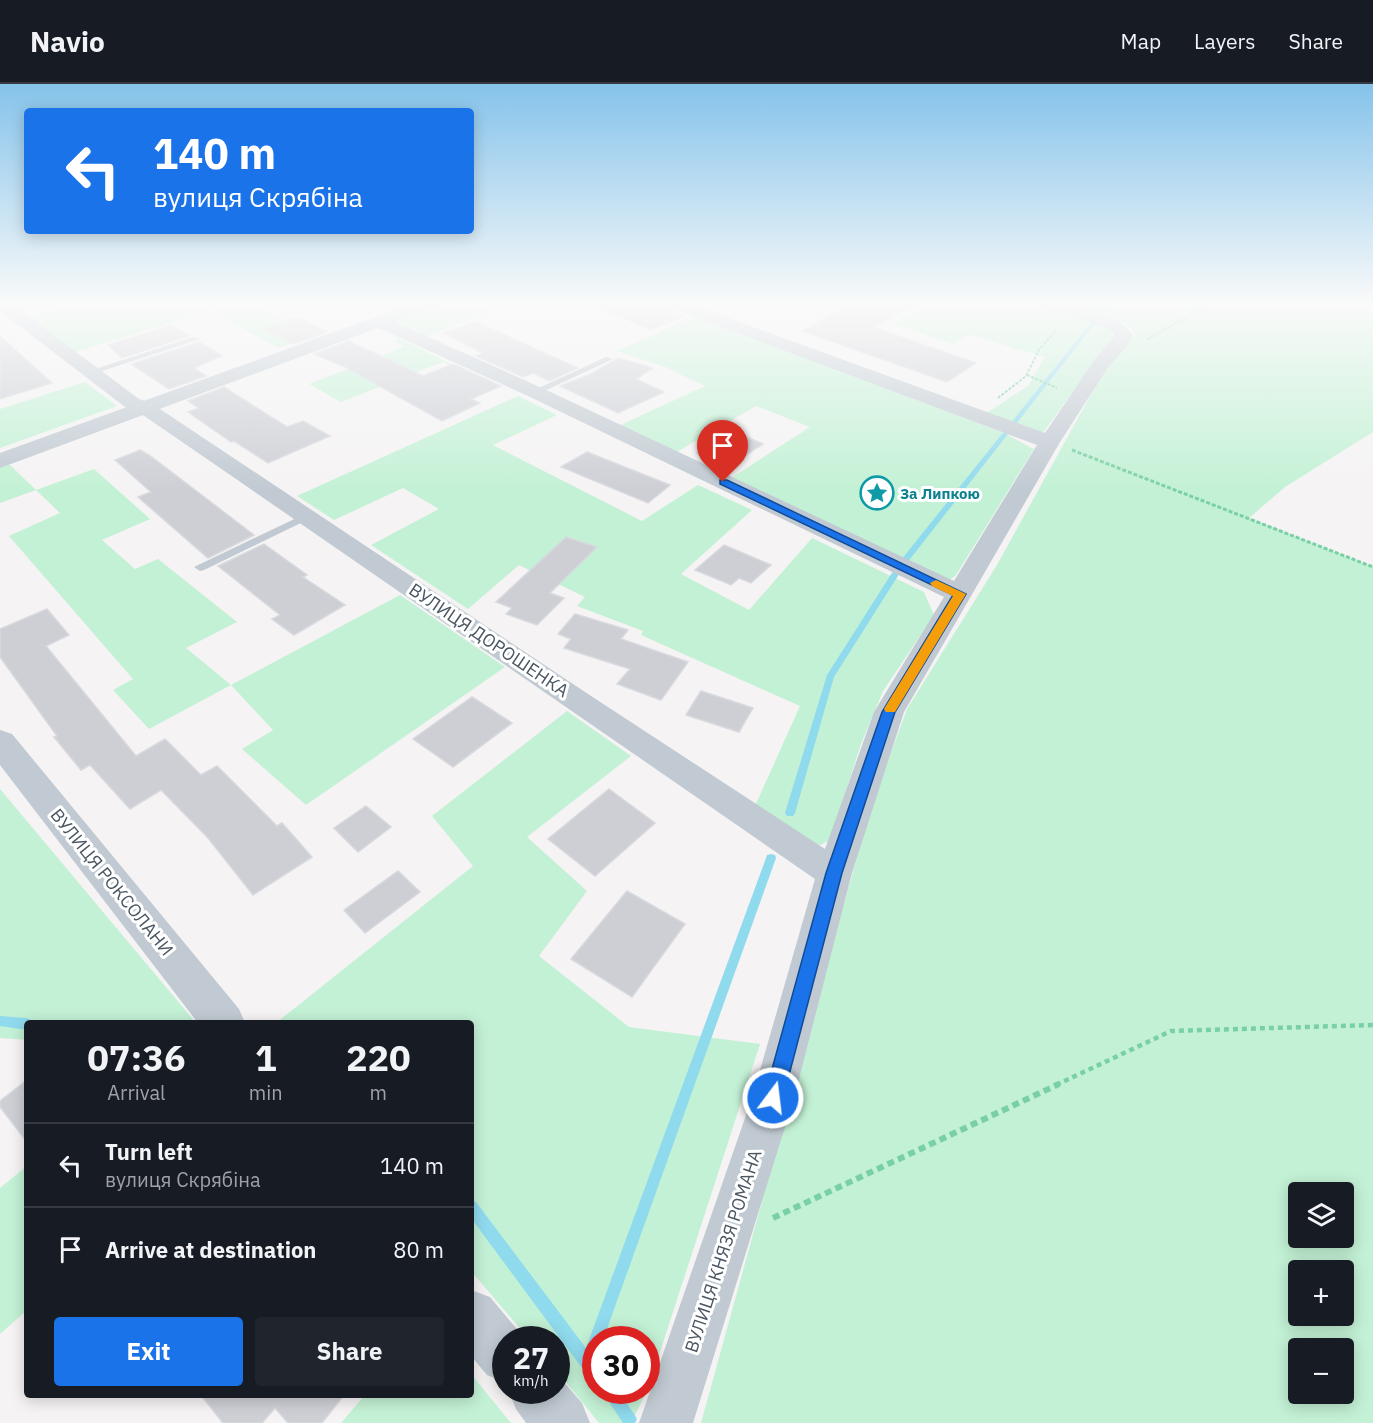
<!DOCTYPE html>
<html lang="en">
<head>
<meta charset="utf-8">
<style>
  body { margin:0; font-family:"IBM Plex Sans",sans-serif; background:#20242c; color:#f1f3f6; height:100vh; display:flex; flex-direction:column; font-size:22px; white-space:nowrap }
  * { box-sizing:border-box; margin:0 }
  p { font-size:20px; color:#9ea1a6 }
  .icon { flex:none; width:33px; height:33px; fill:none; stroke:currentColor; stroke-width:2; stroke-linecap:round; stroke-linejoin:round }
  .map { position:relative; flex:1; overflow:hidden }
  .sheet { position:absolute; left:24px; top:936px; width:450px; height:378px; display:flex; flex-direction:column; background:#171b24; border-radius:6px; box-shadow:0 3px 15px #0003 }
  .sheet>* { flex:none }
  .hud { position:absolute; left:24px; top:24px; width:450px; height:126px; border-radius:6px; box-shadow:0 3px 15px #0003; background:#1a73e8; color:#fff; overflow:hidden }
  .fabs { position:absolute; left:1288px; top:1098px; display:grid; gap:12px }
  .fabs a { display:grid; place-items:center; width:66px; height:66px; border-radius:6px; background:#171b24; box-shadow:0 3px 15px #0003; font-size:30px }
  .speed { position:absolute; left:492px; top:1242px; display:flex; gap:12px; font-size:30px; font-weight:700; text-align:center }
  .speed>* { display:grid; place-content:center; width:78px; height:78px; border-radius:50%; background:#171b24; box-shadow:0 3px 15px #0003; line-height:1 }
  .speed small { font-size:15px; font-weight:400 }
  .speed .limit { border:9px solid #d22; background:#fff; color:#111 }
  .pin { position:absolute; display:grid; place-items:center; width:51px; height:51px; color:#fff; margin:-62px -26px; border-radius:50% 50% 50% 0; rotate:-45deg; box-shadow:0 0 6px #0007 }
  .pin .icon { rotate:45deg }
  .me { position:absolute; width:66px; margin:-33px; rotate:15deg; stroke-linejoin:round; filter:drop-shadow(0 0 4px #0008) }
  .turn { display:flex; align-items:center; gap:21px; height:126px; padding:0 30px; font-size:27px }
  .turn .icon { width:78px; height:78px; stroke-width:2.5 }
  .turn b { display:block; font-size:42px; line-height:51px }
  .eta { display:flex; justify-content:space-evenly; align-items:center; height:102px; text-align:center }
  .eta b { font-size:36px; font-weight:700; line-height:42px }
  .cta { display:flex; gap:12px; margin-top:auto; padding:12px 30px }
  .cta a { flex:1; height:69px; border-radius:6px; background:#1a73e8; color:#fff; font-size:24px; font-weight:700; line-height:69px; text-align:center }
  .cta a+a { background:#20242c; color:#f1f3f6 }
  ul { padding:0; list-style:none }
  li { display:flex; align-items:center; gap:18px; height:84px; padding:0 30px; border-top:2px solid #363941 }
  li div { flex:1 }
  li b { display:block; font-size:22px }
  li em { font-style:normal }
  header { display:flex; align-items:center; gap:36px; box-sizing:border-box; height:84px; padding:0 30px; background:#171b24; border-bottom:2px solid #363941 }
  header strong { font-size:28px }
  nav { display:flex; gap:33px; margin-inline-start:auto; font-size:21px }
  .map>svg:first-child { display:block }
  .green { fill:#c3f1d5; fill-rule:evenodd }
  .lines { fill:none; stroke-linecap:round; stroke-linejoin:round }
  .stream { fill:#90daee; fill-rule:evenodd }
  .building { fill:#cdcfd5; stroke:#d7d9de; stroke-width:1.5 }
  .path-far3 { stroke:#7ad0a6; stroke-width:2; stroke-dasharray:3 1.5; stroke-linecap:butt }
  .path-far2 { stroke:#7ad0a6; stroke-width:3; stroke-dasharray:4 2; stroke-linecap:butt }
  .path-far1 { stroke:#7ad0a6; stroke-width:4.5; stroke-dasharray:5 4; stroke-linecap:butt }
  .path { stroke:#7ad0a6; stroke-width:6; stroke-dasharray:7 4.5; stroke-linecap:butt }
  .service { fill:#c1cad2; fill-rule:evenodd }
  .minor { fill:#c1cad2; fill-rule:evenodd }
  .tertiary { fill:#c1cad2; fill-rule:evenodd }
  .route { fill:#1a73e8; stroke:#114b97; stroke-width:1.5 }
  .slow { fill:#f59e0b }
  .labels { text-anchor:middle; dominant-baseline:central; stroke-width:6; stroke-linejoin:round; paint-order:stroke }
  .far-culture-label { font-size:15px; font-weight:bold; fill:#0d838f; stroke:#fff; text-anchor:start }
  .street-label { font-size:18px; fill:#4a5661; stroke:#fff }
</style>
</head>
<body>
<header>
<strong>Navio</strong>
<nav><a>Map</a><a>Layers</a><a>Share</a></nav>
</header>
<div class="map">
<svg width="1373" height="1339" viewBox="0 0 1373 1339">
  <rect width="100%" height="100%" fill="#f5f3f3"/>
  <g class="green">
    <path d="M74,220h179l61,32 -35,12 -69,-37 -138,42 -45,-36z"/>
    <path d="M443,220h63l4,1 -83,31 -32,-15z"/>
    <path d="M928,220h104l76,23 5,9 -71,98 -57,-20 43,-28 17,-29 -76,-22 -17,9 -61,-21z"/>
    <path d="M1060,220h313v128l-88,55 -36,31 124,49v856h-672l169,-613 37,-101 90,-144 108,-196 30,-34 -4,-7 -6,-4zM1299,1108h45v46h-45zM1299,1186h45v46h-45zM1299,1264h45v46h-45z"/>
    <path d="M695,232l309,117 30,16 -78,126 -5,4h-10l-210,-101 79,-51 -54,-21 -81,47 -59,-26 89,-41 -40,-19 -48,-16z"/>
    <path d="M400,255l59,29 -3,1 -13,-7 -102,40 -32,-18 95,-37 -10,-6z"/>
    <path d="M85,298l32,24 -117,42v-39z"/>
    <path d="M518,312l39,19 -64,30 149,76 56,-36 54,25 -71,64 68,36 63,-72 112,54 10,23 -51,76 -22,53 -31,96 -10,5 -11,-3 -54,-36 45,-100 -159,-71 2,-4 -66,-25 8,-9 -66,-32 -51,44 -97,-64 68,-36 -36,-21 -69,32 -37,-24z"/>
    <path d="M9,380l27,26 58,-21 56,50 -48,21 33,29 23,-10 79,63 -51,26 45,37 169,-90 105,72 -199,138 -64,-56 31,-19 -42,-45 -82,44 -36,-39 20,-11 -124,-143 51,-23 -24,-23 -36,13v-36z"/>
    <path d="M567,627l64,45 -104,81 60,54 -48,65 90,71 131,17 -112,345 -17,34h-32l-42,-52 -1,-31 -27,-1 -58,-68v-248h-195l197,-157 -41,-50zM596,1256h50v50h-50z"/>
    <path d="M0,705l196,234h-169v17l-27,-2z"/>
    <path d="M27,1082v144l-27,24v-146z"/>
    <path d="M471,1290l40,49h-170l24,-28h106z"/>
  </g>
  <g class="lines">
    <g class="stream">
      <path d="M1106,220h4l-207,264 -69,109 -39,136 -2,3h-6l-2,-3 42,-138 70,-110z"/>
      <path d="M771,770l4,1 1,3 -173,482h-7v41l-5,-2 -9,-11 -111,-150v-18l5,2 110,146 180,-490 1,-3z"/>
      <path d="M0,932l27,2 4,2 1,3h-5v7l-27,-4z"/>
      <path d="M601,1306h17l16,24 3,5 -2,4h-12z"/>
    </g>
  </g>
  <g class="building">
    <path d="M589,220h77l3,6 15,6 -33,14z"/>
    <path d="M850,220h67l-44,23 103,36 -29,19 -145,-51z"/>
    <path d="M297,233l31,15 -34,12 -32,-15z"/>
    <path d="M475,237l65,30 38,17 -29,13 -16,-8 -10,4 -47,-21 7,-3 -39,-20z"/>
    <path d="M172,241l17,11 -67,22 -14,-13z"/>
    <path d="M0,252l52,47 -52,16z"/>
    <path d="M349,257l74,35 30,-12 48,22 -30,13 9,4 -38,18 -97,-54 -31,-13z"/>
    <path d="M199,258l23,14 -28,12 12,8 -37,13 -38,-25z"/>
    <path d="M618,274l35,10 -17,11 28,13 -46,21 -58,-27 31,-12z"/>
    <path d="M224,303l63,40 16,-6 27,15 -62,27 -34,-22 -3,1 -43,-30 11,-4 -11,-7z"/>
    <path d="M735,348l28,12 -35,23 -31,-14z"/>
    <path d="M140,366l9,5 105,80 -46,23 -70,-61 13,-5 -36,-32z"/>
    <path d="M587,368l83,33 -22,18 -87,-36z"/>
    <path d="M566,453l31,10 -47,46 14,5 -27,27 -31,-11 6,-6 -16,-6z"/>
    <path d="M264,460l43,31 -4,2 42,28 -51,30 -22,-16 8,-4 -62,-49z"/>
    <path d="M724,461l47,20 -20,18 -12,-5 -8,7 -36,-15z"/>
    <path d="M47,525l22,26 -23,11 90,110 29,-17 36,36 16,-9 60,60 5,-3 30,34 -59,38 -45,-57 -47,-48 -31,19 -40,-44 -9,5 -27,-33 3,-1 -57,-79v-28z"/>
    <path d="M575,530l53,16 -7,9 67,23 -27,38 -44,-16 13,-15 -66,-21 7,-9 -13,-5z"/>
    <path d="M701,607l52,17 -14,24 -53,-17z"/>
    <path d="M472,613l40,26 -59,44 -40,-28z"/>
    <path d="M609,705l46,34 -60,53 -47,-37z"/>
    <path d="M366,722l25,21 -33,25 -24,-24z"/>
    <path d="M398,787l22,21 -55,41 -21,-23z"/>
    <path d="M627,807l58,33 -53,73 -61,-38z"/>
    <path d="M27,996v62l-27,-35v-6z"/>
    <path d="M201,1311h143l-22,28h-34l-13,-15 -13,15h-39z"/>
  </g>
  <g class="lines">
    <g class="path-far3">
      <path d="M46,224l17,-4"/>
      <path d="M1147,255l65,-35"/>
      <path d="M1027,291l30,13"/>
      <path d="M998,314l28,-22 13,-26 17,-20"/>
    </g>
    <path class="path-far2" d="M1072,366l301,117"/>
    <path class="path-far1" d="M1056,1001l115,-54 202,-6"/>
    <path class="path" d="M773,1134l286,-134"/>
    <g class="service">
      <path d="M193,253l7,2 -107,35 -7,-2z"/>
      <path d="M606,273l7,2 -75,35 -8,-2z"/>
      <path d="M307,429l4,1v4l-107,52 -4,1 -6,-4z"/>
    </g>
    <path class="minor" d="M0,220h12l127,95 12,4 434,289 240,157 49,-137 70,-115 -416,-201 -156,-71 -3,-4 3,-4h12l158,71 412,193 83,-136 -367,-137 -2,-4h22l355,129 50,-74 20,-24 -8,-7 -66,-20 -2,-4c28,0 77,7 94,31l-7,12 -17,19 -49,76 -156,270 -52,161 -58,225 -101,325h-54l113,-325 63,-219 -592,-409 -86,-59 -12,-4 -125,-96z"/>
    <g class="tertiary">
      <path d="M411,220h24l-3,4 -432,160v-15z"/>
      <path d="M0,646l12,4 227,275 6,14h-47l-198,-258z"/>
      <path d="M471,1206l19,7 36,43h-20v43l-19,-8 -16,-19z"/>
      <path d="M556,1289l26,30 8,20h-64l-10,-14 -8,-19h48z"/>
    </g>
  </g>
  <linearGradient id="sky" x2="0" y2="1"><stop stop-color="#85c3ea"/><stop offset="0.54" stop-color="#fafafa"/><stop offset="1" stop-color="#fafafa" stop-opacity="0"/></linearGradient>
  <rect width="1373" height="407" fill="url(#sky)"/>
  <path class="route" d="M720,396h7l239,114 -71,118 -53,161 -59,225 -3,7 -7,2 -6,-2 -3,-7 62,-225 56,-161 71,-117 -233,-111z"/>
  <path class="slow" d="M936,496l30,14 -71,118h-9l-2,-3 69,-113 -21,-10 -2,-3z"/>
  <defs>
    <g id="sight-ring" transform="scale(1.725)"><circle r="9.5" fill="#fff" stroke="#0f9aa8" stroke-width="1.5"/><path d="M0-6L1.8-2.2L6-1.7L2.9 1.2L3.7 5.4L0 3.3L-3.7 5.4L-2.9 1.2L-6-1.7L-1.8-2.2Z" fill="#0f9aa8"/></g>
  </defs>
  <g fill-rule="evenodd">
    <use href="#sight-ring" x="877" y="409"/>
  </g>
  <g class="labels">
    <g class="far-culture-label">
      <text x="900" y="409">За Липкою</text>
    </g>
    <g class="street-label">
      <text transform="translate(489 556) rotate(34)">ВУЛИЦЯ ДОРОШЕНКА</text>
      <text transform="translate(112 798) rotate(51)">ВУЛИЦЯ РОКСОЛАНИ</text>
      <text transform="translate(723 1167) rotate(-72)">ВУЛИЦЯ КНЯЗЯ РОМАНА</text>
    </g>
  </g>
</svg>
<div class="fabs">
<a><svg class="icon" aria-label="layers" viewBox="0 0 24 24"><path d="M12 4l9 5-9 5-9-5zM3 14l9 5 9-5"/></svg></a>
<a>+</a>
<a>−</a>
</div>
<div class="speed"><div>27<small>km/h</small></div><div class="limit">30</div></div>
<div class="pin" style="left:723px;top:398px;background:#d93025"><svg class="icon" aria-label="arrive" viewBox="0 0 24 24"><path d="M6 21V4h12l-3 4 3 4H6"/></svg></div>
<svg class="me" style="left:773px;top:1014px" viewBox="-20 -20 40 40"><circle r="17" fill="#1a73e8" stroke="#fff" stroke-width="3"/><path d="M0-11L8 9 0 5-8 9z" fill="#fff"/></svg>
<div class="hud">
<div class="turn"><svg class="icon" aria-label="left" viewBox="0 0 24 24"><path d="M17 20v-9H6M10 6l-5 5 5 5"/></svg><div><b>140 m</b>вулиця Скрябіна</div></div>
</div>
<section class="sheet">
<div class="eta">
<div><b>07:36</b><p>Arrival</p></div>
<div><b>1</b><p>min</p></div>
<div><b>220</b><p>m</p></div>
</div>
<ul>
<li><svg class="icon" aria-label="left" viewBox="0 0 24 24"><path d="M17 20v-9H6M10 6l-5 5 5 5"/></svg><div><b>Turn left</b><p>вулиця Скрябіна</p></div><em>140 m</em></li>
<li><svg class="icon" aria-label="arrive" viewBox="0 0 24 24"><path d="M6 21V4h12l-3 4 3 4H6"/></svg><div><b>Arrive at destination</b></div><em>80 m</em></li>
</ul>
<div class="cta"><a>Exit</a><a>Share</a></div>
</section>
</div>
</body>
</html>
